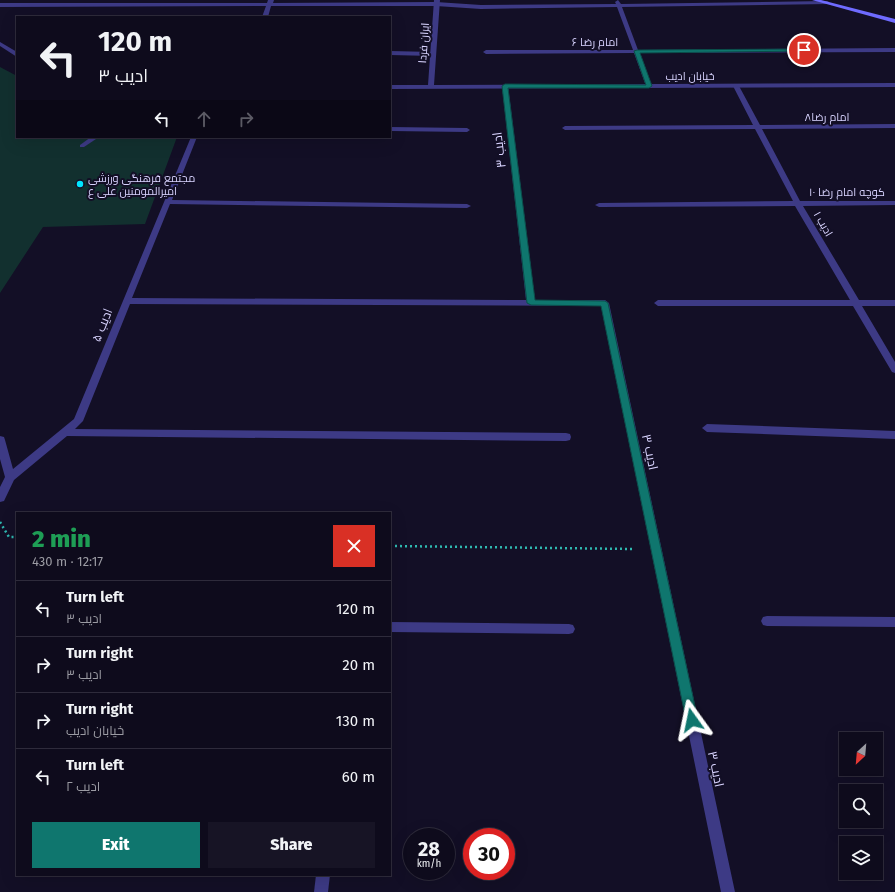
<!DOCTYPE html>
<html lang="en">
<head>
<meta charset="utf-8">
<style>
  body { margin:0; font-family:"Fira Sans",Cairo,sans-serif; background:#171425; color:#f1f3f6; height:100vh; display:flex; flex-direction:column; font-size:15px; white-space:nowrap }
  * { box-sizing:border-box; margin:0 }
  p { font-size:13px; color:#9b9ba3 }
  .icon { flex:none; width:22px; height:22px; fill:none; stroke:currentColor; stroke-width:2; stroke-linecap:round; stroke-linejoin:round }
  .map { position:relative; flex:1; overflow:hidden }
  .drawer { position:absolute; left:16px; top:512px; width:375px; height:364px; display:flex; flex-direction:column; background:#0e0b1c; border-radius:0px; box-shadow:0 4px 16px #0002,0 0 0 1px #2e2b3b }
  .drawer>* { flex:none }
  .hud { position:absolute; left:16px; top:16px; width:375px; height:122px; border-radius:0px; box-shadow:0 4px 16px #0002,0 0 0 1px #2e2b3b; background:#0e0b1c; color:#f1f3f6; overflow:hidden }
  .needle { width:26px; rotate:206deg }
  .controls { position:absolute; left:839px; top:732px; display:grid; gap:8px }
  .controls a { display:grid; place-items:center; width:44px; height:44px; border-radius:0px; background:#0e0b1c; box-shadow:0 4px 16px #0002,0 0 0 1px #2e2b3b; font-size:20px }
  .speed { position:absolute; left:403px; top:828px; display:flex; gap:8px; font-size:20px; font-weight:700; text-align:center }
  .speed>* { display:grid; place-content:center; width:52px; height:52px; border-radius:50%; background:#0e0b1c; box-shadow:0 4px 16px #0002,0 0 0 1px #2e2b3b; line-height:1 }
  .speed small { font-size:10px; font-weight:400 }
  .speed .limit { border:6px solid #d22; background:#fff; color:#111 }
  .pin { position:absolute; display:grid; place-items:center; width:34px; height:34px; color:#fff; margin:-17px; border:2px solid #fff; border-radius:50%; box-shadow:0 1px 4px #0007 }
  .me { position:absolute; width:44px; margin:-22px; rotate:348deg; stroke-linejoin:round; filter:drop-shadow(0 0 3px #0008) }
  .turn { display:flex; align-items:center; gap:14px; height:84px; padding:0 16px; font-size:18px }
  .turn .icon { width:52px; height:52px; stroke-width:2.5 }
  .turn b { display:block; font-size:28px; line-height:34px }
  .lanes { display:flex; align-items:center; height:38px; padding:0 16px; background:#0003; justify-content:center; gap:20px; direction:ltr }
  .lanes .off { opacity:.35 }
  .round { display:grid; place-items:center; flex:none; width:42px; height:42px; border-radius:0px; background:#171425 }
  .overview { display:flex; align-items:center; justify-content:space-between; height:68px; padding:0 16px }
  h1 { font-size:24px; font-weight:800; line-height:30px; color:#1e9e55 }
  .cta { display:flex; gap:8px; margin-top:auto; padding:8px 16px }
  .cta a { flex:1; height:46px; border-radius:0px; background:#0f766e; color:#fff; font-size:16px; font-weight:800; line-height:46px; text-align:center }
  .cta a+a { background:#171425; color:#f1f3f6 }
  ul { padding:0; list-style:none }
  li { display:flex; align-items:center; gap:12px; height:56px; padding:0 16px; border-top:1px solid #2e2b3b }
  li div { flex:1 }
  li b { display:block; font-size:15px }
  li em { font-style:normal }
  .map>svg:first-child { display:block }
  .green { fill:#12302f }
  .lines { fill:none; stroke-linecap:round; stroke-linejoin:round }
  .path { stroke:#2fb8b0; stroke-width:2.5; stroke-dasharray:2 3; stroke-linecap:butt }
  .service { fill:#3d3a85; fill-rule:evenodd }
  .minor { fill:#3d3a85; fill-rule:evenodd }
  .tertiary { fill:#3d3a85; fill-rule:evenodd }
  .secondary { fill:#6f6bff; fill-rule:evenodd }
  .route { fill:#0f766e; stroke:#0a4d48 }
  .poi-dot { fill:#00e5ff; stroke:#130f26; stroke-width:1.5 }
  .labels { text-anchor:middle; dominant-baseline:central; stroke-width:4; stroke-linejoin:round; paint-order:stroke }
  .far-street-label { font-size:11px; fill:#d9d4ff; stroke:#130f26 }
  .far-poi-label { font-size:11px; fill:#d9d4ff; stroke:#130f26; text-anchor:start }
  .street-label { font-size:13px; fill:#d9d4ff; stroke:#130f26 }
</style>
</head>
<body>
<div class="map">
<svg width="895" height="892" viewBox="0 0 895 892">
  <rect width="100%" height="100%" fill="#130f26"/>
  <path class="green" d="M0,67l17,9v61h160l-32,87 -102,3 -43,66z"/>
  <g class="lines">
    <g class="path">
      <path d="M0,522l9,15h8"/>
      <path d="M390,546l245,3"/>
    </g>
    <path class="service" d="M91,137h8l-15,10h-4v-2z"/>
    <g class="minor">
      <path d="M268,0h6l-1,3 163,-1 45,3 135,-1 -1,-2 3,-2 3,4 206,-3 2,1v2l-207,3 16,43 257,-2v4l-255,1 12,33 -3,2 -3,-2 -12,-33 -148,1 -3,-2 3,-2h147l-16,-43 -136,2 -45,-3h-165l-3,11h-6l4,-11 -266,1v-4h267z"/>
      <path d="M390,51l43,1 3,2 -3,2 -43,-1z"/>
      <path d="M505,84l3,2 27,214h70l4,3 126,589h-14l-120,-586 -471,-2 -47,117 -8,8 491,4 4,1 1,3 -1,3 -4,1 -499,-5 -53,44 -10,21 -4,1v-15l5,-10 -5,-18v-23l4,1 1,3 8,29 61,-50 117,-282h6l-25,63 295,4 4,2 -4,2 -297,-4 -38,94 394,2 -24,-214z"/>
      <path d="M736,84l3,2 21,39 135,-1v4l-133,1 38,72h95v4l-92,1 56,94h36v6h-33l33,56v11l-3,-1 -39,-66h-195l-4,-3 4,-3h192l-55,-94 -196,1 -4,-2 4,-2 194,-2 -38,-72 -190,1 -3,-2 3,-2 188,-1 -20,-39z"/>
      <path d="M390,127l77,1 3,2 -3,2 -77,-1z"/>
      <path d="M707,424l188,7v8l-188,-7 -5,-4z"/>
      <path d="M767,616l128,1v10l-128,-1 -4,-1 -2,-4 2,-4z"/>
      <path d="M390,622l179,2 4,1 2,4 -2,4 -4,1 -179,-2z"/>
      <path d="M316,875h14l-2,17h-14z"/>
    </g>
    <g class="tertiary">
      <path d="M434,0h6l-6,85 461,-2v4l-505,2v-4h38z"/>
      <path d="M0,42l17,10v5l-17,-11z"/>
    </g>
    <path class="secondary" d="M812,0h9l74,19v4z"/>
  </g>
  <path class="route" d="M804,49h2v2l-166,2 12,33 -3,2h-141l27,212 70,1 3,2 90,417 -2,5 -4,1 -4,-1 -2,-5 -85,-414 -70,-1 -4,-2 -25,-217 3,-2 141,1 -12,-34 3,-1z"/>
  <circle class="poi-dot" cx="80" cy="184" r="4"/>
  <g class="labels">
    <g class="far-street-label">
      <text x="595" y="42">امام رضا ۶</text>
      <text transform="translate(424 43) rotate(-86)">ایران فردا</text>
      <text x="690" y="76">خیابان ادیب</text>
      <text x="827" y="117">امام رضا۸</text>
      <text x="847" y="192">کوچه امام رضا ۱۰</text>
      <text transform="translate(823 224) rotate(60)">ادیب ۱</text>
    </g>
    <g class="far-poi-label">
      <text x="88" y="178">مجتمع فرهنگی ورزشی<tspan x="88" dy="13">امیرالمومنین علی ‌ع</tspan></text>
    </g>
    <g class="street-label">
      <text transform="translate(499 150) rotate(-97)">ادیب ۳</text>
      <text transform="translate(102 325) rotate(-68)">ادیب ۵</text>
      <text transform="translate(650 452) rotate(78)">ادیب ۳</text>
      <text transform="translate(716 769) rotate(78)">ادیب ۳</text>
    </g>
  </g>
</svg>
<div class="controls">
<a><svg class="needle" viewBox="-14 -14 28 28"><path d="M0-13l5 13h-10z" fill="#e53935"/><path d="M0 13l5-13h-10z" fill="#9b9ba3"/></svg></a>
<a><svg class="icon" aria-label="search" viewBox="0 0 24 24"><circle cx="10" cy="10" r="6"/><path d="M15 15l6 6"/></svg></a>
<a><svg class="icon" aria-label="layers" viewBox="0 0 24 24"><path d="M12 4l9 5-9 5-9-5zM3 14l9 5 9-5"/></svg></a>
</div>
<div class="speed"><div>28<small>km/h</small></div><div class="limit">30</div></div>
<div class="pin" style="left:804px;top:50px;background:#d93025"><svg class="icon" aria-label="arrive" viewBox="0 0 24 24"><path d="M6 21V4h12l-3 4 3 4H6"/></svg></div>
<svg class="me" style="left:692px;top:720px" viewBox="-20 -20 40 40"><path d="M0-17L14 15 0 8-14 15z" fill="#0f766e" stroke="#fff" stroke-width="4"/></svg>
<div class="hud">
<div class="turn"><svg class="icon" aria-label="left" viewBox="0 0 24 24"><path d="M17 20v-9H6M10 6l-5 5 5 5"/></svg><div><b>120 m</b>ادیب ۳</div></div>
<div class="lanes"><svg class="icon" aria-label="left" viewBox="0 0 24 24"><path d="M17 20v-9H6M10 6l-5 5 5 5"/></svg><svg class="icon off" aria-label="ahead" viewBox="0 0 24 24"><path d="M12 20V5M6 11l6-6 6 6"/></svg><svg class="icon off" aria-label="right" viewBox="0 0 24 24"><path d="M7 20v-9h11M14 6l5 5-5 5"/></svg></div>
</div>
<section class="drawer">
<div class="overview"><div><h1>2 min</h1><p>430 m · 12:17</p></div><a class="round" style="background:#d93025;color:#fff"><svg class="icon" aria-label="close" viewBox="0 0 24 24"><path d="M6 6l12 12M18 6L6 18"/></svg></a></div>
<ul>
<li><svg class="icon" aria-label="left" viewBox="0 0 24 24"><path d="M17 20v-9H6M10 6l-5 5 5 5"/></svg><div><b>Turn left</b><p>ادیب ۳</p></div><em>120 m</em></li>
<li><svg class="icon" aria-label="right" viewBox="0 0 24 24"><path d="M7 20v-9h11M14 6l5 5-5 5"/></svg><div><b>Turn right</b><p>ادیب ۳</p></div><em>20 m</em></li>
<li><svg class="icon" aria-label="right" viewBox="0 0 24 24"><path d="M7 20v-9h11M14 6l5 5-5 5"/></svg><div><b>Turn right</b><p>خیابان ادیب</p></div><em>130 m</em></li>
<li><svg class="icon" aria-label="left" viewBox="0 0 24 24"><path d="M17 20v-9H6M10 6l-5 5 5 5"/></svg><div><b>Turn left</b><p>ادیب ۲</p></div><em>60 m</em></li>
</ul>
<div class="cta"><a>Exit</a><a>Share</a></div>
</section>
</div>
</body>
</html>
